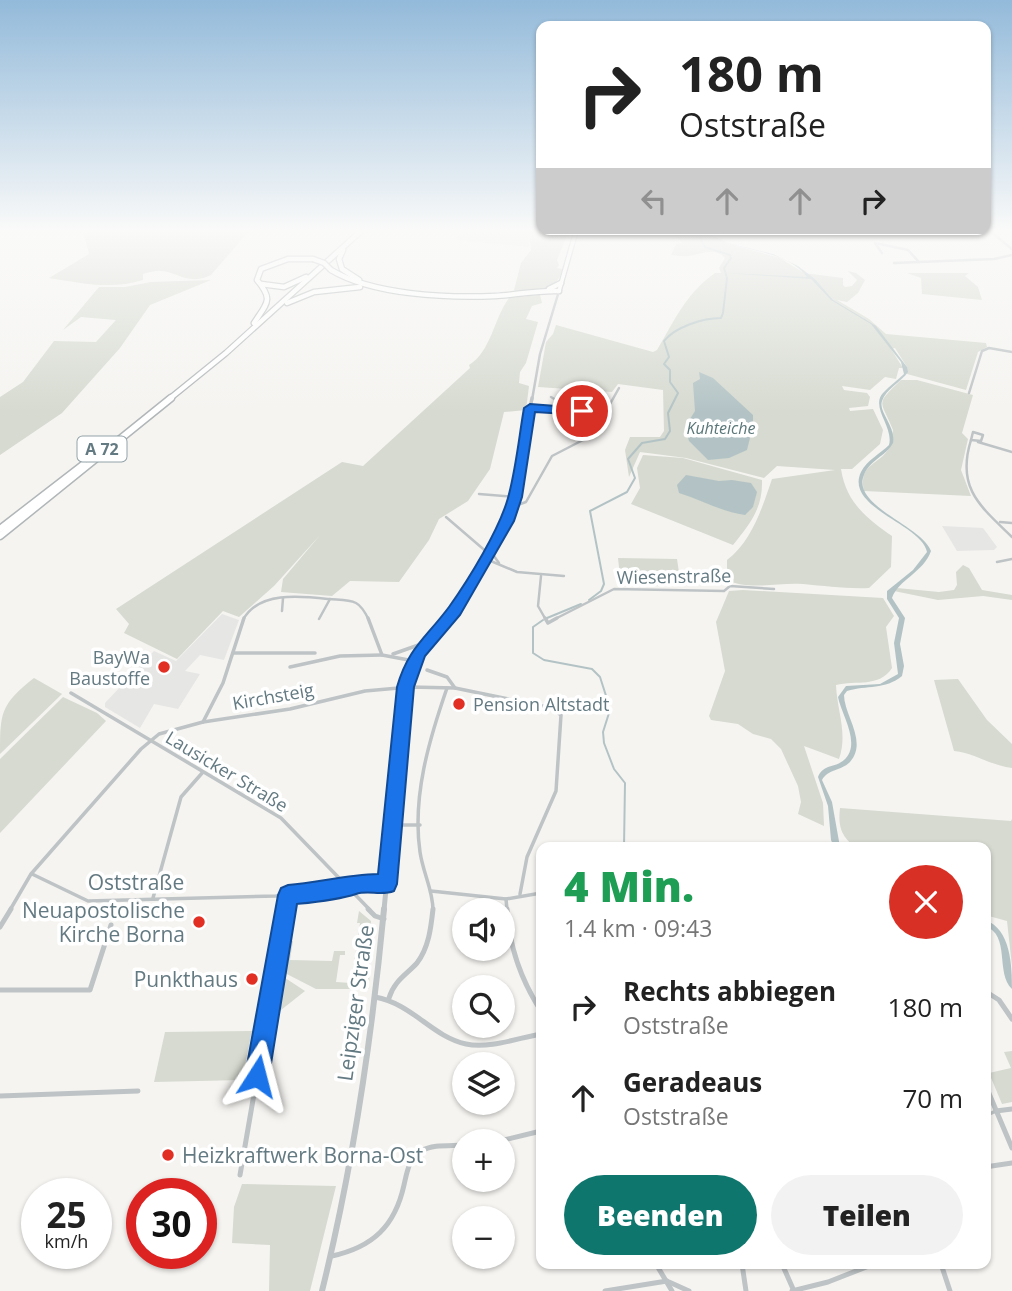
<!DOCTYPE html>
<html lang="de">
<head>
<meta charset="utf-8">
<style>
  body { margin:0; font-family:"Open Sans",sans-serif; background:#f2f2f2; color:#222; height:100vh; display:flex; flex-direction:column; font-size:26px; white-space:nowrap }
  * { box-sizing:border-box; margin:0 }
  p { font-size:23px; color:#767676 }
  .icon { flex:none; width:38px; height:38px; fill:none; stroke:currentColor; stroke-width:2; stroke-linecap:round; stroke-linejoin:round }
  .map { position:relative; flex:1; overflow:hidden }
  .sheet { position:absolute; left:536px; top:842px; width:455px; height:427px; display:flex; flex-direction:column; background:#fff; border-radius:14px; box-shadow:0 2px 5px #0004 }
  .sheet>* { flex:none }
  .banner { position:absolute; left:536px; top:21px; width:455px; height:214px; border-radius:14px; box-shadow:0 2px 5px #0004; background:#fff; color:#222; overflow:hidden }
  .fabs { position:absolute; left:452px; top:898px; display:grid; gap:14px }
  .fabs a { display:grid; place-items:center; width:63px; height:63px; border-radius:50%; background:#fff; box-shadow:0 2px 5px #0004; font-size:35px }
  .speed { position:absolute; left:21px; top:1178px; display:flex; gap:14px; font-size:35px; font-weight:700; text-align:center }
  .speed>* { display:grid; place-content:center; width:91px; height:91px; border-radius:50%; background:#fff; box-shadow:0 2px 5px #0004; line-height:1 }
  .speed small { font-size:18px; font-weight:400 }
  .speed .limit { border:10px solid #d22; background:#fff; color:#111 }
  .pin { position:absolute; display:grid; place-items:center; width:60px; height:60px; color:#fff; margin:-30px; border:4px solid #fff; border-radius:50%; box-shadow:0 2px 7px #0007 }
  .me { position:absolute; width:77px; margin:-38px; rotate:9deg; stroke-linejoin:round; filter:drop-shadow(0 0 5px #0008) }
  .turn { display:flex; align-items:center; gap:24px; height:147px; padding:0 28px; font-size:32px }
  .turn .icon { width:91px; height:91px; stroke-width:2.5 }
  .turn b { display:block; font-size:49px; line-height:60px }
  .lanes { display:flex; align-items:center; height:66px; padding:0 28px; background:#0003; justify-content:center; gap:35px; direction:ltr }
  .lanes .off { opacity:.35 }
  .round { display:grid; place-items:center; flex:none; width:74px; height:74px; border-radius:37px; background:#f2f2f2 }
  .overview { display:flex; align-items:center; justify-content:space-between; height:119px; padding:0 28px }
  h1 { font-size:42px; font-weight:800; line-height:52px; color:#1e9e55 }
  .action { display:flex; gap:14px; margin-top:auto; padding:14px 28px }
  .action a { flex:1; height:80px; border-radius:42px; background:#0f766e; color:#fff; font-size:28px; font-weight:800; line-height:80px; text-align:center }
  .action a+a { background:#f2f2f2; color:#222 }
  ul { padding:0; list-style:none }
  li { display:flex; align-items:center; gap:21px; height:91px; padding:0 28px }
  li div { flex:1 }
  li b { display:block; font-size:26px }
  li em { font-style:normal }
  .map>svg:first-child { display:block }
  .built { fill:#e6e6e5 }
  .green { fill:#d6dad0 }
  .water { fill:#b3c3c5 }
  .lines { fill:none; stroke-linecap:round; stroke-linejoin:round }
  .stream { stroke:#b3c3c5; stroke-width:2 }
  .secondary-casing { stroke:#b0b7ba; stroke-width:6 }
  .motorway-far1-casing { stroke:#b1b6b8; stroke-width:7 }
  .motorway-casing { stroke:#b1b6b8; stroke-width:9 }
  .pedestrian { stroke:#bec3c5; stroke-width:3.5 }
  .minor-far2 { stroke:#bec3c5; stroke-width:2.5 }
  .minor-far1 { stroke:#bec3c5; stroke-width:3.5 }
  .minor { stroke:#bec3c5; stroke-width:5 }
  .tertiary-far3 { stroke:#bec3c5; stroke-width:2.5 }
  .tertiary-far2 { stroke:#bec3c5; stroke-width:3.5 }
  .tertiary-far1 { stroke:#bec3c5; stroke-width:5 }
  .tertiary { stroke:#bec3c5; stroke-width:6 }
  .secondary { stroke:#fff; stroke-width:3.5 }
  .motorway-far1 { stroke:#fff; stroke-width:4.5 }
  .motorway { stroke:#fff; stroke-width:6 }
  .motorway-bridge-casing { stroke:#b1b6b8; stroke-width:7; stroke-linecap:butt }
  .motorway-bridge { stroke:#fff; stroke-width:4.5 }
  .route { fill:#1a73e8; stroke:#114b97; stroke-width:2 }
  .poi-dot { fill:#e22f24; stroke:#fff; stroke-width:2.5 }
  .labels { text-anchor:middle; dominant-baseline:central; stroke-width:7; stroke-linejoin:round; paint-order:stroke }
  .far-water-label { font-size:16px; font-style:italic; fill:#5a7678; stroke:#fff }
  .shield { fill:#fff; stroke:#92a2a8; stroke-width:2 }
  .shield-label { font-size:16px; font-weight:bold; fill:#647a82 }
  .street-label { font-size:18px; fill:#647a82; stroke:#fff }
  .poi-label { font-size:18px; fill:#647a82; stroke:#fff; text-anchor:end }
  .near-street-label { font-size:21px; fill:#647a82; stroke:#fff }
  .near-poi-label { font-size:21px; fill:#647a82; stroke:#fff; text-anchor:end }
</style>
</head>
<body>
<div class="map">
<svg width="1012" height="1291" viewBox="0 0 1012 1291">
  <rect width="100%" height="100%" fill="#f5f4f1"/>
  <g class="built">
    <path d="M461,231h67l1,16 -72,-7z"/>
    <path d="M942,526l41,2 14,19 -3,3 -37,1z"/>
    <path d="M222,614l17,6 -15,40 -24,-5 -15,16 15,3 -22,35 -24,-5 -14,24 -35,-21v-4l49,-52 22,10z"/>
  </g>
  <g class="green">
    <path d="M83,231h166l-38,44c-23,11 -33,-3 -50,-4 -6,-1 -13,2 -18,3v6c-31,10 -63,3 -94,-2l40,-24z"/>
    <path d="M529,231h40l-12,29 2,5 -2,3 6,1c-8,25 -24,19 -47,23l-2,-2 7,-27 10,-13z"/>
    <path d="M672,231h31l23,12 54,15 24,15 39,5v7l2,2 7,-1 5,-6 -9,-9 8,2 9,7 -7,13 -11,9 -10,-2 32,19 17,15 100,9 1,4 -9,5 -12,38 -59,-16v-7l-12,-19 -4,1 12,19h-4l-3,11 -11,-2 -15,13 -28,-4 2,4 23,3 3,4 -2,9 -19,2 1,3 23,-2 10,21 -3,14 -28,25h-11c5,33 25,49 51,67l-1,31 -22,21c-23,1 -43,-2 -66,-4 -26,-2 -52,7 -76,-4v-20c25,-19 35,-52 45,-81l63,-9 -58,-4 -13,12 -78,-20 -46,-6 -11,25 -4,-27 5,-13h30l4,-6 -1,-41 -45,-6 -6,8 -74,-5 8,-45 7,-8 3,-9 97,27 4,-2c17,-28 28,-56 58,-77h6l-2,-5 6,-10c-11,-12 -24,-3 -37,-2 -5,1 -12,-1 -17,-1l5,-11 6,-1z"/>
    <path d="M907,273h62l-4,3 13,11 4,13 -60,-6 -1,-16z"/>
    <path d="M211,280l-61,25 -30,43 -58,65 -62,42v-58l23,-15 31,-41 42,1 20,-22 -35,-3 -18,13 36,-43h26l26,-5z"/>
    <path d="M540,295l2,8 -10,3 -6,13 12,3 -12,41 -6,9 -1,11 10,3 -3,24 -22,2 -14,57 -22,32 -29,18 -10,21 -30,42 -49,-1 -18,15 -51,-4 2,-13 38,-45 -47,52 -35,31 -16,-6 -46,48 -53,-26 5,-9 -13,-15 226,-147 21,4 107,-98 -1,-3c22,-13 25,-47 40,-67z"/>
    <path d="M901,380h16l56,15 -11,38 6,6 -7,31 10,26 -107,-5c-6,-28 16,-26 25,-43 2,-5 3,-13 4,-18 -12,-31 -19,-24 8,-50z"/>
    <path d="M643,455l40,3 79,22c1,28 -12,44 -29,65l-102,-41 9,-16 -3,-20z"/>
    <path d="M618,558l59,1 4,27 -60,-1z"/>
    <path d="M963,565l6,3 13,22 30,5v5l-29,-4 -45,4 -44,-9 3,-3 42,4 15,-2 3,-5 -1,-13z"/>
    <path d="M743,590l140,8 11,18 -8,11 6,41c-13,20 -36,12 -56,17 1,26 12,48 3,74l-35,-13 19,57 1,23 -26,-12 3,-12 -3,-16 -17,-37 -10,-10 -18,-5 -15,-10 -27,-4 -2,-4 16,-45 -9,-49 13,-31z"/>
    <path d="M34,678l28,16 -62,60c0,-41 0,-49 34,-76z"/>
    <path d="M958,679l29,41 25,24v24c-23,-3 -37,-15 -58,-17l-20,-71z"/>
    <path d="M63,697l34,16 9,8 -106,112v-74z"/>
    <path d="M840,808l171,13 1,-2v147l-5,-45 -22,-6v-68h-130c-14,-11 -17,-21 -15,-39z"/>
    <path d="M359,911l12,10 -2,68h-53l-37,-19 5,-29h9l-3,19 42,1 2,-10h11v4h-5l-4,27 15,1 9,-60h-3z"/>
    <path d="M276,972l29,19 -29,23 2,-8 -7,-7z"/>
    <path d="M252,1031l-10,49 -88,2 11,-50z"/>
    <path d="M1012,1051v51l-10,2 -13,-31 22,-5 -7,-16z"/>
    <path d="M242,1184l94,2 -26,105h-41l1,-46 -38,-2 2,-36z"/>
  </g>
  <g class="water">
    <path d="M703,231l25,12 45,11 25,12 17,13 18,21 43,26 31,41 1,5c-7,10 -22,17 -26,29 -4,11 14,25 11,42 -7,13 -23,17 -29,32 -13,31 57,50 67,76 -7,21 -33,29 -39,47l13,20 -5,26 4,22 -2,10c-17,14 -35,9 -55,15l-3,4c0,20 24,47 6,67 -9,9 -22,7 -28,18l10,22 8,45h-6l-3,-7 -3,-34 -10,-29c5,-13 17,-9 26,-17 18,-16 -3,-46 -6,-63l8,-11 34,-2 18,-10 -4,-31 5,-25 -12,-19v-8l26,-21 14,-18c-5,-28 -83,-44 -66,-80 6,-12 19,-18 28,-27 5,-18 -19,-38 -6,-52 6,-7 15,-13 21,-19l-3,-12 -30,-38 -40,-24 -20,-21 -84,-6 80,4c-25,-32 -74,-23 -104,-46z"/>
    <path d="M699,372l14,6 40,37v11l-6,24 -18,8 -21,2 -19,-19 -4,-14 10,-16 -2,-28 7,-4z"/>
    <path d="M686,475l33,6 13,-1 19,3 6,9 -4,15 -8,8c-23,-3 -43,-15 -66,-22l-2,-8z"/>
    <path d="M985,920c26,9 27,46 27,69 -17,-16 -1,-54 -27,-63z"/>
  </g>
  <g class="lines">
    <g class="stream">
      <path d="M589,600l12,-9 3,-7 -14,-73 37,-19 8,-14 -7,-19 14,-16 23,-4 5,-8 -2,-18 10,-20 -8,-11v-12l-6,-6 5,-7 -5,-16c11,-14 39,-23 57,-23l2,-5 4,-35 -3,-10 7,-10 -1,-3 -25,-8 -7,-13 4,-3"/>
      <path d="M547,618l34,-14"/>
      <path d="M543,620l-10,7v26l11,7 48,9 8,8 8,25 1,11 -6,19 1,11 10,26 11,14 -1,64"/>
    </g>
    <g class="secondary-casing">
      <path id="secondary" d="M559,291l17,-60"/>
    </g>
    <g class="motorway-far1-casing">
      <g id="motorway-far1">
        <path d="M343,250l-4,9 3,10 17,11"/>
        <path d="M331,270c42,25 115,28 164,26 21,-1 42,-6 64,-5"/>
        <path d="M261,284l23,3 22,-10"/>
        <path d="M549,289l12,-6"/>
        <path d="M287,303l27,-11 46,-5"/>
        <path d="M254,323c13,-20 20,-23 3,-43l4,-11 27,-10h25"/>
        <path d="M168,400l58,-47 135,-122"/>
      </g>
    </g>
    <g class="motorway-casing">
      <g id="motorway">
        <path d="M0,529l84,-65"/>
        <path d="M0,536l171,-138"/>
      </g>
    </g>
    <path class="pedestrian" d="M985,1116l11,-5"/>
    <g class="minor-far2">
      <path d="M990,231l22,18"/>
      <path d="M875,243l33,7 11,12"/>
      <path d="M875,243l7,10"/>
      <path d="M894,263l100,-4 18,-4"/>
      <path d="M969,393l13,-42 7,-3 23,4"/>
      <path d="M551,397l5,3 -3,9"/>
      <path d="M530,408l65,3"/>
      <path d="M973,432l10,3 -2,6 -10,-1z"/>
      <path d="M971,440c-15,48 9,66 41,97"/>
      <path d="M978,442l34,10"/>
      <path d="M479,494l36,3"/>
      <path d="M512,507l14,-5 26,-46 31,-16 13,-11 23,-41"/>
      <path d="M446,517l43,37"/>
      <path d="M1000,522l12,1"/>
      <path d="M491,552l8,11"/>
      <path d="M486,559l31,13 47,4"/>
      <path d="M997,562l15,-3"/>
      <path d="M541,576l-3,30 8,14"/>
      <path d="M282,611l1,-13"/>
      <path d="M319,619l11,-20"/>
      <path d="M243,620c15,-29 58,-24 86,-21 8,1 19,0 27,4 6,3 10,11 13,17"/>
      <path d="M553,620l61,-31 110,2 6,-5 44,3"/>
    </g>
    <g class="minor-far1">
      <path d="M368,618l14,37 32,6"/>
      <path d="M545,618l3,5 9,-5"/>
      <path d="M233,653h82"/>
      <path d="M393,654l34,-12"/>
      <path d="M290,667l50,-11 42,-1"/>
      <path d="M427,670l20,7 8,11"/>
      <path d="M71,693l210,125 89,92"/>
      <path d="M203,722l20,-39 21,-65"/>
      <path d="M393,825h27"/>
      <path d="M32,874l56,27 188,-5 73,-7"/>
      <path d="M345,884h42"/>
      <path d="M431,891l75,8 35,-6"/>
      <path d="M153,898l28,-101 22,-25"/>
      <path d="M506,899l1,11"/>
      <path d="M10,910l21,-36 110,-125 18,-15 44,-12 87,-13 75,-18 45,-4 45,1 97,20 9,7 -5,76 -29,66 -7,37"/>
      <path d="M285,910l3,-15"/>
      <path d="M433,910c0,-20 -10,-37 -13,-58 -8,-55 9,-112 27,-164"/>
    </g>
    <g class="minor">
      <path d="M368,909l7,7 9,3"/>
      <path d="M507,909c2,37 14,71 34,102"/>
      <path d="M0,927l11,-18"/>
      <path d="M0,990h90l21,-65"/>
      <path d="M985,991l14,9 13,19"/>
      <path d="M375,997c38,7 56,39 91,47 23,5 52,-6 75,-10"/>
      <path d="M389,998c5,-17 17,-23 28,-35 12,-16 14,-36 16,-54"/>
      <path d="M985,1084l27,64"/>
      <path d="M0,1096l138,-5"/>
      <path d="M996,1111l16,-2"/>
      <path d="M500,1141l41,-10"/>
      <path d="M985,1167l27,-4"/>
      <path d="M240,1175l46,-266"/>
      <path d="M332,1256c41,-9 63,-30 72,-71 3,-13 5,-27 17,-34 12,-7 29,-5 43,-6"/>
      <path d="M656,1264l16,27"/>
      <path d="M742,1264l4,27"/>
      <path d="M782,1264l12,27"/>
      <path d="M941,1264l9,27"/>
      <path d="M669,1282l20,9"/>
      <path d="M605,1291l62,-10"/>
      <path d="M792,1291l36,-9 46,-18"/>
    </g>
    <path class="tertiary-far3" d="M532,400l8,-46 19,-63"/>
    <path class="tertiary-far2" d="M447,620l63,-104 22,-118"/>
    <path class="tertiary-far1" d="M384,910l22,-229 10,-25 33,-38"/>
    <path class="tertiary" d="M322,1291c31,-125 50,-254 62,-382"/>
    <use href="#secondary" class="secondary"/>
    <use href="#motorway-far1" class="motorway-far1"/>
    <use href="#motorway" class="motorway"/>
    <g class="motorway-bridge-casing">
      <path id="motorway-bridge" d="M313,259l11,4 7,7"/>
    </g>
    <use href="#motorway-bridge" class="motorway-bridge"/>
  </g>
  <linearGradient id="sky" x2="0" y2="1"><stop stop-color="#93bada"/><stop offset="0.56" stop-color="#fafaf9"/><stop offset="1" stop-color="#fafaf9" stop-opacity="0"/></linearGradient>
  <rect width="1012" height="412" fill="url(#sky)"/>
  <path class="route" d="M530,404l52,4 6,3 -6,4 -47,-3 -13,85 -8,24 -54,94 -35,41 -11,31 -17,197 -3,7c-12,5 -26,-1 -38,3 -18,6 -39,8 -59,10l-28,172 -4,8 -8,4 -8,-4 -4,-8 33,-181 3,-7 7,-3c32,-3 58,-10 90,-11l19,-187c11,-39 29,-49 52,-80 20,-28 50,-77 59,-109 8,-29 11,-61 16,-90z"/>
  <g class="poi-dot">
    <circle cx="164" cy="667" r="7"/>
    <circle cx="459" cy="704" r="7"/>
    <circle cx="199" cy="922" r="7"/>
    <circle cx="252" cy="979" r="7"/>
    <circle cx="168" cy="1155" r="7"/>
  </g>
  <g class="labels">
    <g class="far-water-label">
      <text x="721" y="428">Kuhteiche</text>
    </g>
    <rect class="shield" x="77.5" y="436.5" width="49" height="25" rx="5"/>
    <g class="shield-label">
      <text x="102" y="449">A 72</text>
    </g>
    <g class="street-label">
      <text transform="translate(674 576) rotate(-1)">Wiesenstraße</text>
      <text transform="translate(273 696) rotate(-10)">Kirchsteig</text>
      <text transform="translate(227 771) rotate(31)">Lausicker Straße</text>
    </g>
    <g class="poi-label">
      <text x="150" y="657">BayWa<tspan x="150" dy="21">Baustoffe</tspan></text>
      <text x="473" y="704" text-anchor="start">Pension Altstadt</text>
    </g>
    <g class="near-street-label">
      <text x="136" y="882">Oststraße</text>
      <text transform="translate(355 1003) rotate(-82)">Leipziger Straße</text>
    </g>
    <g class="near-poi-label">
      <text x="185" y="910">Neuapostolische<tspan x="185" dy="24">Kirche Borna</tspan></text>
      <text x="238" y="979">Punkthaus</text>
      <text x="182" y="1155" text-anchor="start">Heizkraftwerk Borna-Ost</text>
    </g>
  </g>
</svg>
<div class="fabs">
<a><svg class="icon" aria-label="sound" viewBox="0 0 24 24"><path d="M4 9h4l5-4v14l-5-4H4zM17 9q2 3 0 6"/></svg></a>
<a><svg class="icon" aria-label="search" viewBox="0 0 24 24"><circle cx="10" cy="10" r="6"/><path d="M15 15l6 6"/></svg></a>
<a><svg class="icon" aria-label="layers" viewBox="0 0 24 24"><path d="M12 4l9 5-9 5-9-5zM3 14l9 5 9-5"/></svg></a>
<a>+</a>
<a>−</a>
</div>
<div class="speed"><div>25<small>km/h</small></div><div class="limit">30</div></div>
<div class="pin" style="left:582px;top:411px;background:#d93025"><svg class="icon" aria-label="arrive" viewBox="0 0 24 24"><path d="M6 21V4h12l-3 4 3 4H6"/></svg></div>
<svg class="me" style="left:257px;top:1076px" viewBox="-20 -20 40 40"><path d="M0-17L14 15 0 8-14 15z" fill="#1a73e8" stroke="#fff" stroke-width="4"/></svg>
<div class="banner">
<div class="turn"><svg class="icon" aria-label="right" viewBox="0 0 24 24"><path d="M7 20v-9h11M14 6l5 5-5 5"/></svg><div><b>180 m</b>Oststraße</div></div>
<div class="lanes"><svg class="icon off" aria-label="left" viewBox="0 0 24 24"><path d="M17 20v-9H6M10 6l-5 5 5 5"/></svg><svg class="icon off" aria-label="ahead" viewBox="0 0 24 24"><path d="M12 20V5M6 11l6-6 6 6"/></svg><svg class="icon off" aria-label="ahead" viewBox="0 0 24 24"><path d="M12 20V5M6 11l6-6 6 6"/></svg><svg class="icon" aria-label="right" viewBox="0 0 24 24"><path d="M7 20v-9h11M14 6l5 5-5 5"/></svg></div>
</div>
<section class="sheet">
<div class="overview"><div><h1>4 Min.</h1><p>1.4 km · 09:43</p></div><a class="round" style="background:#d93025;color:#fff"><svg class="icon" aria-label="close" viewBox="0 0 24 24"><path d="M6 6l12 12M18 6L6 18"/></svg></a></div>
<ul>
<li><svg class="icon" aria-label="right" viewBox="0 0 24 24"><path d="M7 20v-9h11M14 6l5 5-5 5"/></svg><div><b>Rechts abbiegen</b><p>Oststraße</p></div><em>180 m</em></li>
<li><svg class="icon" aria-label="ahead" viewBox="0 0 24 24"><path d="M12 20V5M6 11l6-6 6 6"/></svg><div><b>Geradeaus</b><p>Oststraße</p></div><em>70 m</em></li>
</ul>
<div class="action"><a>Beenden</a><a>Teilen</a></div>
</section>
</div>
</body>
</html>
